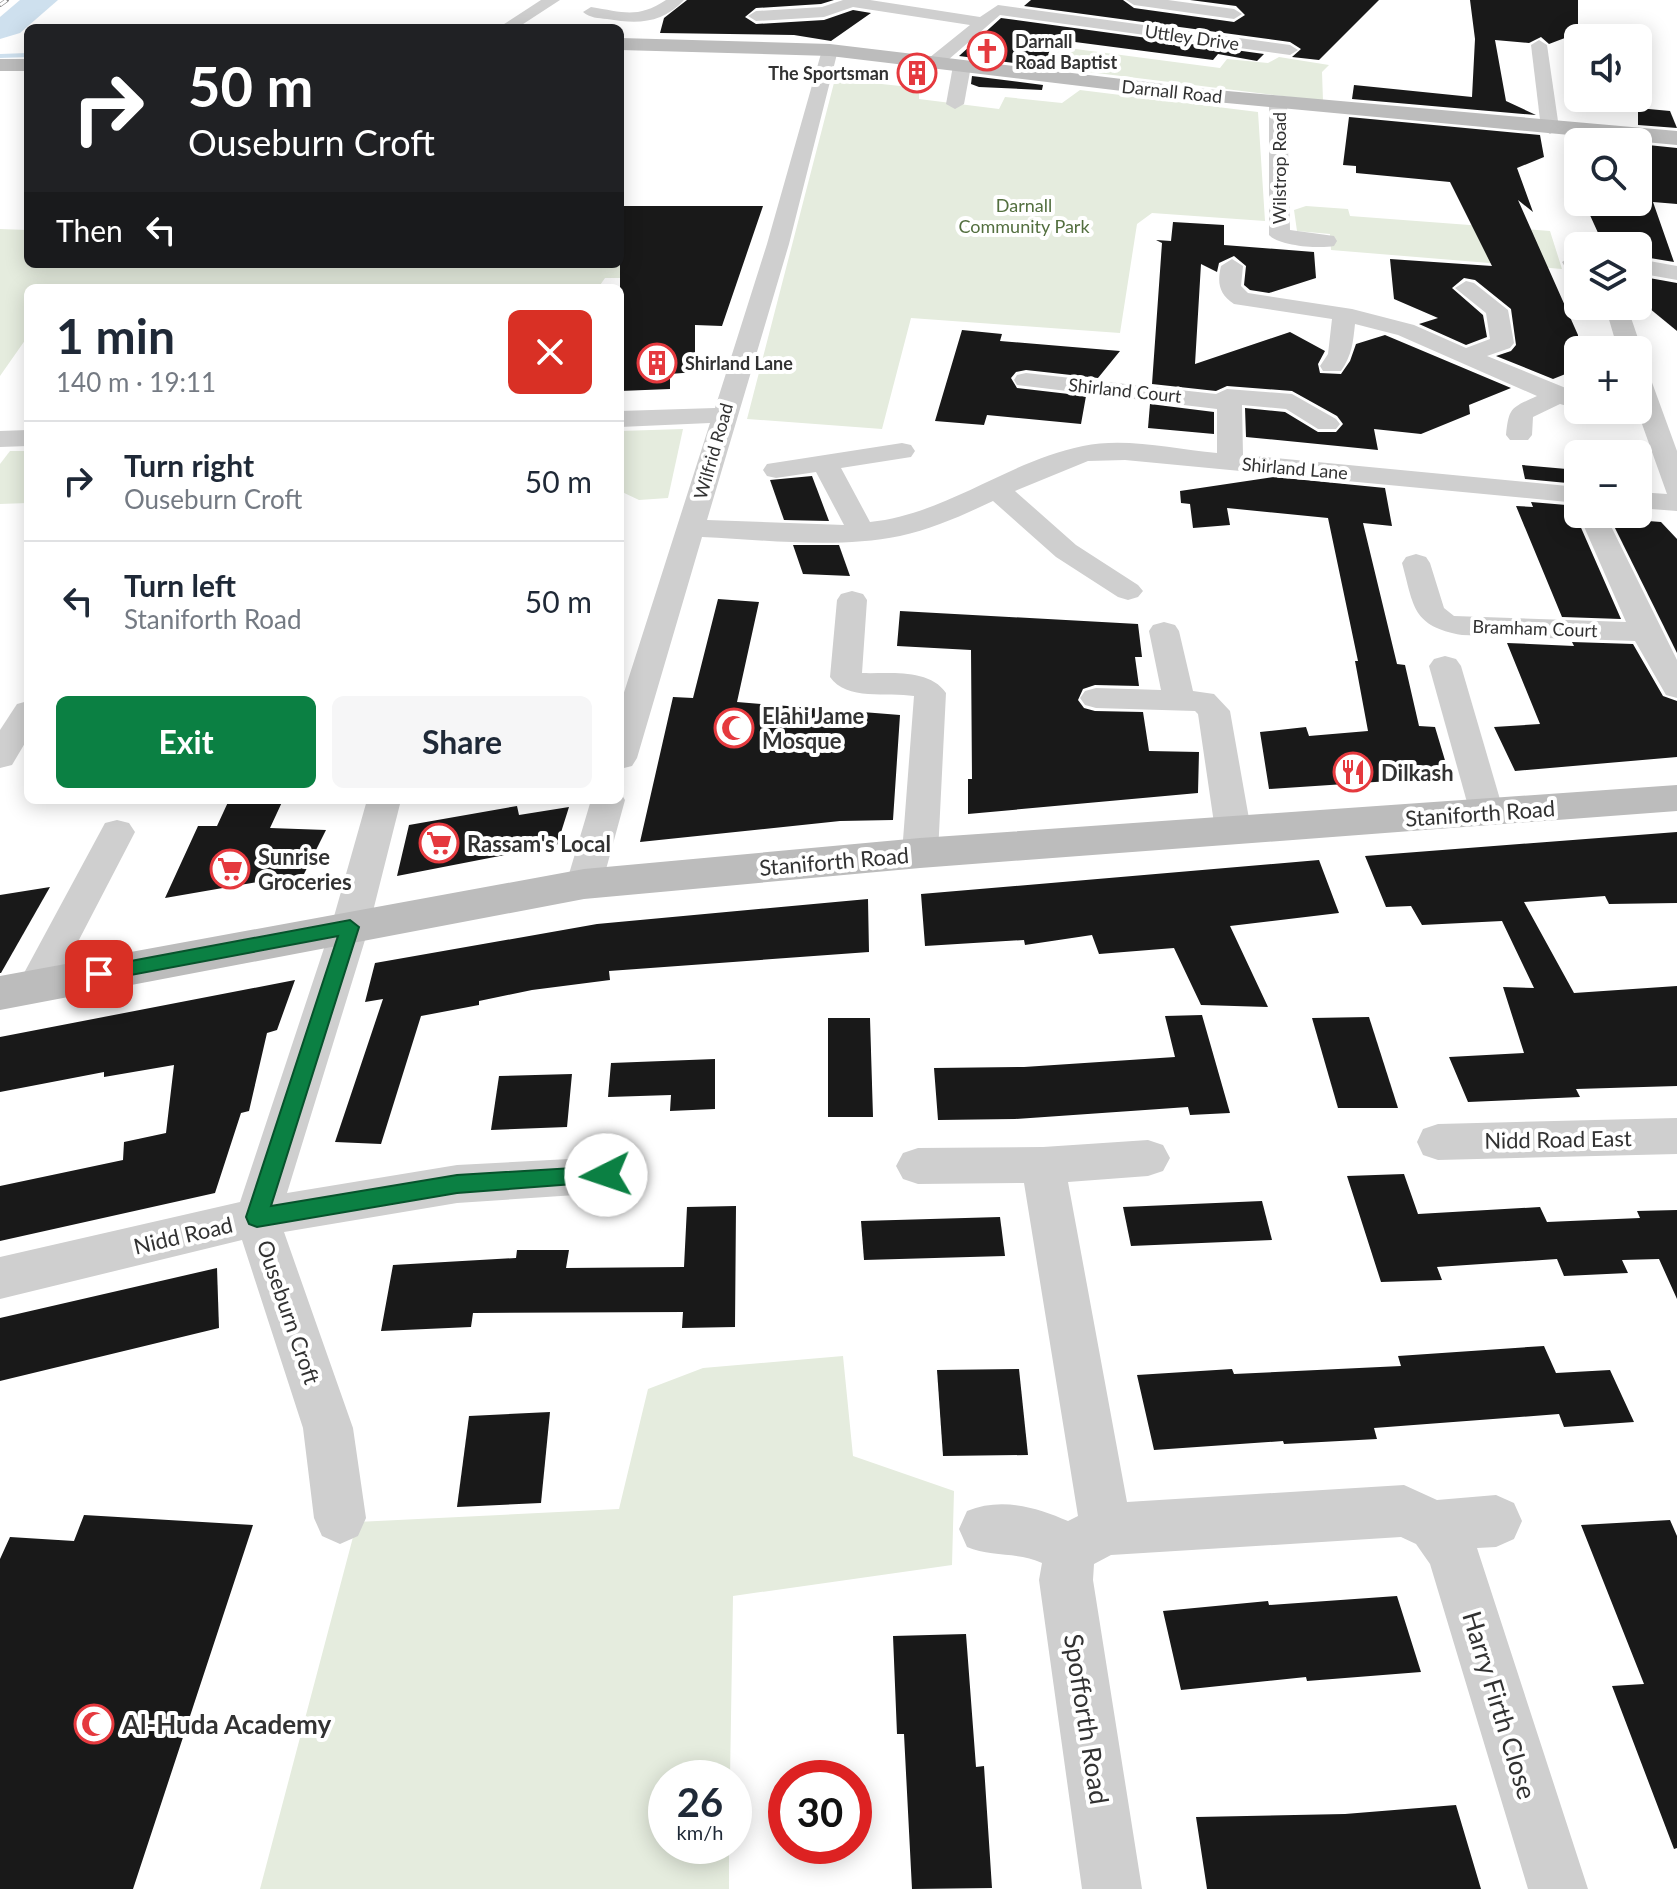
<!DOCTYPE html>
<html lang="en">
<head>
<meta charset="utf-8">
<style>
  body { margin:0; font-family:Lato,sans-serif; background:#f6f6f7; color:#1f2937; height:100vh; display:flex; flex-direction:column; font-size:30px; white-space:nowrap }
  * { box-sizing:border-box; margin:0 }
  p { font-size:26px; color:#747a83 }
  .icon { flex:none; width:44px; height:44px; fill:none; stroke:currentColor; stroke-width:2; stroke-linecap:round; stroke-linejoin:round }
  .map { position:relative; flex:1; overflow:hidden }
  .side { position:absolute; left:24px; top:284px; width:600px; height:520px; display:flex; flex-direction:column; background:#fff; border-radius:12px; box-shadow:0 4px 20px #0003 }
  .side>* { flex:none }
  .top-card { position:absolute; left:24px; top:24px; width:600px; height:244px; border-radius:12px; box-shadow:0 4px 20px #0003; background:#202124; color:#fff; overflow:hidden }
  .fabs { position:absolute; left:1564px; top:24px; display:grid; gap:16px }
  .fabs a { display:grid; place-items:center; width:88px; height:88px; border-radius:12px; background:#fff; box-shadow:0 4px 20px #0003; font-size:40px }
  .speed { position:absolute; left:648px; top:1760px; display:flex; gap:16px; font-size:40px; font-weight:700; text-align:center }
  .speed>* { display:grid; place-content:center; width:104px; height:104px; border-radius:50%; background:#fff; box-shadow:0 4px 20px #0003; line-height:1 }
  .speed small { font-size:20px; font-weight:400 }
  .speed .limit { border:12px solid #d22; background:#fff; color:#111 }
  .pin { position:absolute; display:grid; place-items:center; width:68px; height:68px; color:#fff; margin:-34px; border-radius:16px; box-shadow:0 4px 12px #0006 }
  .me { position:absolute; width:88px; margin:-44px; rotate:266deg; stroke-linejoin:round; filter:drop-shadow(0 0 6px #0008) }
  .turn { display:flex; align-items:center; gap:28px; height:168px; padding:0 32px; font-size:36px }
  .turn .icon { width:104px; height:104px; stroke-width:2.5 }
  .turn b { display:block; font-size:56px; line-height:68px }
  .then { display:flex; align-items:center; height:76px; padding:0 32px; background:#0003; gap:16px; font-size:30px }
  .round { display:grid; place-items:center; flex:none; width:84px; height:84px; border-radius:12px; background:#f6f6f7 }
  .summary { display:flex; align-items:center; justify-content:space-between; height:136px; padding:0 32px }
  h1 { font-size:48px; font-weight:700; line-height:60px }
  .cta { display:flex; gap:16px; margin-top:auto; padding:16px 32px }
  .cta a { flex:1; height:92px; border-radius:12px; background:#0b8043; color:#fff; font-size:32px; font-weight:700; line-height:92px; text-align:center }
  .cta a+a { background:#f6f6f7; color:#1f2937 }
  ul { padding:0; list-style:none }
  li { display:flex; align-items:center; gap:24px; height:120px; padding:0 32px; border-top:2px solid #e0e1e3 }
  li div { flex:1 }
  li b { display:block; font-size:30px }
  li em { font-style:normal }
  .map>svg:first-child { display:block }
  .green { fill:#e5ecde }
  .water { fill:#cee0ee }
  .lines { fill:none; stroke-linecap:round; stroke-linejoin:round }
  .stream { fill:#cee0ee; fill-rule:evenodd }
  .building { fill:#191919 }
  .minor { fill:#cfcfcf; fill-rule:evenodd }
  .secondary { fill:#bcbcbc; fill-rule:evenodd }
  .rail-casing { stroke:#878787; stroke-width:4 }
  .rail { stroke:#fff; stroke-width:3; stroke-dasharray:8; stroke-linecap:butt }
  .route { fill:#0b8043; stroke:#07532c; stroke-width:2 }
  .labels { text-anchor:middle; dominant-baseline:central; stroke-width:8; stroke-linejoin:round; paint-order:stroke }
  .far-street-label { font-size:18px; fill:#323232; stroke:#fff }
  .far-poi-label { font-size:18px; font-weight:bold; fill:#323232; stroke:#fff; text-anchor:start }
  .far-park-label { font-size:18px; fill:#536f3f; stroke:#fff }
  .poi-label { font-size:22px; font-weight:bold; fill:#323232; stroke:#fff; text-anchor:start }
  .street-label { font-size:22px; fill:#323232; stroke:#fff }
  .near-street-label { font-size:26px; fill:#323232; stroke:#fff }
  .near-poi-label { font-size:26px; font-weight:bold; fill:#323232; stroke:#fff; text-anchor:start }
</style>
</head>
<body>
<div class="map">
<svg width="1677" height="1889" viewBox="0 0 1677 1889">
  <rect width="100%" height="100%" fill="#fff"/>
  <g class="green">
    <path d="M1030,43l190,25 7,-9 41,4 11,-6 50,8 -7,7 1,29 -308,-38z"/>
    <path d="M835,79l84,9v11l80,10 6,-12 57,6 18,-13 178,22 7,109 -113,-8 -15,11 -17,109 -209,-15 -29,111 -135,-10z"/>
    <path d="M1306,206l42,3 2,7 200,15 12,38 -231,-19 -1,-16 -33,-3 -3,-21z"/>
    <path d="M0,229l28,1v34h592l64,14h-79l-7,10h-570v48l-28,40z"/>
    <path d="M683,429l-15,69 -29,2 -19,-9v-60z"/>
    <path d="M10,451h18v52l-28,1v-40z"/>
    <path d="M843,1356l10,100 101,35 -2,74 -219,31 -3,182h-64v68h63v43h-469l97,-367 262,-13 29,-120 55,-21z"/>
  </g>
  <path class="water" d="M20,0h38l-38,33 -20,6v-22z"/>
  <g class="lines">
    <path class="stream" d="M28,53v4l-28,1v-4z"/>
  </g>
  <g class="building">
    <path d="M687,0h147l-13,4 -65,4 -11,9 11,7 68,-4 29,-10 18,3 -40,28 -37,-6 -134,-2 4,-15z"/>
    <path d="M1031,0h92l11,8 100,14 11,-7 -9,-9 -46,-6h189l-60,60 -27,-3 9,-8 -11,-7 -266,-36z"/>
    <path d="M1470,0h108v33l-29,11 -8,-7 -12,6 -34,-3 11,61 30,14 -184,-16 2,-14 118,12 3,-58z"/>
    <path d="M1001,18l263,36 -7,7 -39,-7 -5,6 -161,-21 -6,28 -87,-11z"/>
    <path d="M972,76l71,9 -1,5 -63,-3 -8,-3z"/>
    <path d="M1638,108l32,3 7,17 -39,-3z"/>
    <path d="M1349,117l191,18 4,22 -27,11 16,44 -15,-12 60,135v34l-25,10 -57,-23 15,-5 5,-6 -5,-36 -36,-29 -11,-2 -12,10 31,27 4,22 -21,8 -47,-21 19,-6 -44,-19 -4,-40 102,7 -42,-84 -94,-9v-7l-13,-1z"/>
    <path d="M1638,144l39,4v56l-24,-2 21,60 -36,-6v-10h-34l-20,-44h54z"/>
    <path d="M620,206h143l-41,120 -27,-1v47l-25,2v15l-50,2z"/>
    <path d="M1173,222l51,3v20l90,7 2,26 -47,15 -19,-3 -6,-5 2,-19 -12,-10 -15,7 -2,9 -16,-8 -6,100 95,-32 35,19 -7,13 2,9 21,1 9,-13 6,-17 29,-9 126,53 -42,17 1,9 -49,20 -47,-5 4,21 -132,-13 -1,-29 40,4 33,20h18l7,-8 -6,-8 -45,-25 -65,-5 -11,5 -64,-7 10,-141 -6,-3 15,1z"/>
    <path d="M1638,276l39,7v48l-39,-32z"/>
    <path d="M962,330l40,4 -2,7 120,10 -22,27 -72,-8 -10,2 -5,6 6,10 69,8 -5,28 -94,-9 -3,10 -49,-4z"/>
    <path d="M1150,404l64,8v22l-66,-6z"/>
    <path d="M1522,465l56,5v14l-53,-5z"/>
    <path d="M812,476l17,45 -45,-1 -14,-40z"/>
    <path d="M1274,477l111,11 7,38 -29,-3 34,141 8,1 14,61 16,1 15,50 -181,12 -9,-57 46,-5 3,9 59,-5 -13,-70h3l-30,-143 -101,-10 3,17 -37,3 -3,-24 -9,-1 -1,-12z"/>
    <path d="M1531,502l47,4 -3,8 46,105 -59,-2 -46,-111 17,1z"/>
    <path d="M1610,518l51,4 16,17v114z"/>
    <path d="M793,545h46l11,31 -47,-2z"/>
    <path d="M718,599l41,3 -22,100 163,13 -7,105 -53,1 -200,21 33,-145 20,1z"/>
    <path d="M900,611l238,13 4,33h-7l4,29 -44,-1 -12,4 -5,11 6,8 11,3 48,1 6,39 50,1 -1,41 -230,21v-35h4l-1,-129 -74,-4z"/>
    <path d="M1572,642l61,2 30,52 14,5v56l-162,14 -21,-44 46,-3 -33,-81 67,3z"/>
    <path d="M229,800h54l-13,28 56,2 -22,44 -139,24 33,-72h19z"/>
    <path d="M517,806l2,9 50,-8 -12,38 -160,31 12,-51z"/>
    <path d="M1677,832v71l-68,1 -4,-8 -81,6 50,91 103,-7v100l-101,3 4,8 -112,5 -19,-45 75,-4 -21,-66 31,1 -32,-67 -80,4 -11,-19 -25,1 -21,-51z"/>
    <path d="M1319,860l20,53 -109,13 38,81 -67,-2 -27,-57 -75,6 -7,-19 -67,10 -1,-5 -99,6 -4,-52z"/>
    <path d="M50,887l-49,86h-1v-78z"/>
    <path d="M868,899l1,53 -260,19 1,9 -78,10 -53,11v4l-58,11 -40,128 -46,-2 48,-143 -18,3 10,-39 222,-39z"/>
    <path d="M295,980l-18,50 -10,3 -18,78 -8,2 -26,80 -215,48v-55l123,-26 1,-18 42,-9 8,-68 -70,12v-5l-104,20v-55z"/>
    <path d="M1202,1015l28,98 -40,2 -2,-8 -173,12 -77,1 -4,-52 90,-1 151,-10 -10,-41z"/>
    <path d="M1369,1017l29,91h-60l-26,-90z"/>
    <path d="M828,1018h42l3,99h-45z"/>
    <path d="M715,1059v50l-45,2 1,-16 -63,2 3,-34z"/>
    <path d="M572,1074l-5,53 -76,3 8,-54z"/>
    <path d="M1404,1174l14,40 122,-7 7,15 93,-4 -3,-7 40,-1v89l-18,-40 -37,1 6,13 -64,3 -7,-17 -120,8 5,13 -61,2 -34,-106z"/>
    <path d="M1262,1201l10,39 -141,6 -8,-39z"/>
    <path d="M736,1206l-1,121 -53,1 1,-16 -210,1 -2,14 -90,4 12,-66 123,-7 1,-8h52l-3,18 118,-1 3,-60z"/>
    <path d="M1000,1217l5,39 -141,4 -3,-39z"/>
    <path d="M217,1268l2,60 -219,53v-63z"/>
    <path d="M1544,1346l12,27 54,-3 24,52 -70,5 -5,-13 -185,14 3,11 -93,5 -1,-3 -129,9 -17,-75 95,-6 2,5 167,-8 -3,-10z"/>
    <path d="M1019,1369l9,86 -85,1 -6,-86z"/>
    <path d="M550,1412l-9,91 -84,4 12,-91z"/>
    <path d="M84,1515l169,10 -120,364h-133v-330l10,-22 64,4z"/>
    <path d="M1670,1520l7,16v312l-3,1 -62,-163 32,-2 -63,-159z"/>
    <path d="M1397,1596l24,76 -114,9 -1,-4 -125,13 -18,-79 105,-10 1,4z"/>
    <path d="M966,1634l10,133 8,-1 8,122 -80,1 -8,-155h-7l-4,-98z"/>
    <path d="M1456,1805l25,84h-274l-11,-72 149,-3z"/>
  </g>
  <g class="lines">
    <g class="minor">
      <path d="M541,0h19l-43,28h-19z"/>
      <path d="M666,0h18c-22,24 -47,24 -77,19 -9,-1 -17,-1 -24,-7l8,-5c32,5 46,12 75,-7z"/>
      <path d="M843,0h27l110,17 18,-12 292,40 8,5 -8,5 -290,-40 -59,51 -6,1 -9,-5 3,-4 41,-33 -117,-18 -29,10 -68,4 -8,-5 8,-5 66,-4z"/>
      <path d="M1126,0h42l66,9 8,5 -8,5 -100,-14z"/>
      <path d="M1539,40l8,5 12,83 -9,6 -9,-6 -10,-83z"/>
      <path d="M830,45l8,5 -49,194 -82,276 137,5 -28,-53 -40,6 -9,-2 -4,-6 4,-6 135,-21 9,2 4,6 -4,6 -70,11 29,54c77,-8 138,-61 213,-76 42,-9 91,3 134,7v-44l-200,-24 -3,-5 3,-5 9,-2 190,21 11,-5 65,5 44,25 4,5 -4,5h-18l-32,-20 -44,-4 1,50 335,32v16l-453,-43 -37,1 -73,30 61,54 62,40 5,6 -5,6 -10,3 -10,-3 -62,-40 -63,-56c-30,14 -60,28 -93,35 -64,13 -132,4 -198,1l-65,221 -5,8 -12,3v-64l90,-282 -90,4v-16l95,-3 52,-164 55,-194z"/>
      <path d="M962,61l9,5 -7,38 -9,5 -9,-5 7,-38z"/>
      <path d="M1278,96l9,5 3,129 44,6 3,5 -3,5c-15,3 -54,0 -65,-11v-134z"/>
      <path d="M1573,255h5v14l-13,-2 -3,-5z"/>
      <path d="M1232,259l11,7 -2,20 7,7 104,16 62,16 52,23 24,-9 -4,-26 -31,-25 11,-7 8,2 34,27 6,33 -4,5 -23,8 91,37v16l-18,-5 -27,13 -1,18 -4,5h-18l-4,-5c3,-28 5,-27 31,-39l-139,-61 -43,-11c-2,19 -3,31 -14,47h-18l-3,-5 8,-12 4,-35 -98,-15c-15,-10 -17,-21 -13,-38z"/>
      <path d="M1638,259l39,7v14l-39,-7z"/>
      <path d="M1605,306h22l15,44 -4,5v-5h-20z"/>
      <path d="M1638,370l9,2 3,5 27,74v60l-39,-3v-16l29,2 -30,-84z"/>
      <path d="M28,430v16l-28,1v-16z"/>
      <path d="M1578,513l27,1 72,146v38l-11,-3 -31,-54 -173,-6c-50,-9 -48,-28 -60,-72l4,-6 10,-3 10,3 4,6 14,45 10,8 172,6z"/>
      <path d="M852,591l11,3 4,6 -5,73c27,1 67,-5 84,20l-8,160 -5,9 -13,4 -13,-4 -5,-9 12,-157c-26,-4 -68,5 -84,-19l7,-77 4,-6z"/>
      <path d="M1164,622l11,3 4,6 14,60 21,3 16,17 21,119 -6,9 -12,3 -12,-3 -6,-9 -17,-116 -3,-3 -99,-3 -11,-3 -5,-7 5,-7 11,-3 65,2 -12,-59 4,-6z"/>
      <path d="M1445,656l11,3 5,7 43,147 -5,8 -12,4 -12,-4 -5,-8 -41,-147 5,-7z"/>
      <path d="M28,701v37l-16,27 -12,3v-38l17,-26z"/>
      <path d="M620,792l5,8 -23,84 -5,9 -13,4 -13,-4 -5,-9 25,-84h29z"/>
      <path d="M367,800h34l-32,127 -82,266 170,-28 149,-8 15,5 7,13 -7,13 -15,5 -149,10 -173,29 69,196 13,90 -8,18 -18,8 -18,-8 -8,-18 -11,-90 -61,-188 -242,59v-42l240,-55 91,-275z"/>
      <path d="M117,820l12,3 6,9 -80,154 -5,11 -14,4 -14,-4 -5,-11 88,-163z"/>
      <path d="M1677,1118v36l-239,6 -15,-5 -6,-13 6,-13 15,-5z"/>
      <path d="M1148,1140l15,5 7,13 -7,13 -15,5 -80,6 59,320 277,-17 33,15 59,-5 18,8 8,18 -8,18 -18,8 -19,1 111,341h-60l-98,-325 -14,-20 -15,-7 -290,18 -17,9 -1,16 49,309h-60l-43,-309 3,-17c-23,-11 -51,-6 -75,-16l-8,-18 8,-18c34,-14 69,-4 101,10l10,-5 -54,-333 -106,1 -15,-5 -7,-13 7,-13 15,-5 125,-1z"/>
    </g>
    <g class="secondary">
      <path d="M620,38l210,6 375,45 472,42v14l-472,-44 -375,-45 -210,-6z"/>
      <rect x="0" y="59" width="28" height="12"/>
      <path d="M1677,785v26l-757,57 -336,31 -584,111v-34l584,-107 336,-31z"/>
    </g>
    <g class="rail-casing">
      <path id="rail" d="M0,5l7,-5"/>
    </g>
    <use href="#rail" class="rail"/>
  </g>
  <path class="route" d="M350,920l9,7 -88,279 186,-31 149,-9 7,3 3,6 -3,6 -156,12 -200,34 -8,-3 -3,-7 92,-281 -239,45 -9,-7 9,-7z"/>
  <defs>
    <g id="church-ring" transform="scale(2)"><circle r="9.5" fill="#fff" stroke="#e5393e" stroke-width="1.5"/><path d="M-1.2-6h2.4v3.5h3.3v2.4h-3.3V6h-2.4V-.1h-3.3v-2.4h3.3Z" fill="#e5393e"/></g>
    <g id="building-ring" transform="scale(2)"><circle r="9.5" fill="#fff" stroke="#e5393e" stroke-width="1.5"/><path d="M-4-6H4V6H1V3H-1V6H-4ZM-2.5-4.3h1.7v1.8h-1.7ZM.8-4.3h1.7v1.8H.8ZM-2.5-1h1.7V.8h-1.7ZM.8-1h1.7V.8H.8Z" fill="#e5393e"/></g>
    <g id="mosque-ring" transform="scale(2)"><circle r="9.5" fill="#fff" stroke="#e5393e" stroke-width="1.5"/><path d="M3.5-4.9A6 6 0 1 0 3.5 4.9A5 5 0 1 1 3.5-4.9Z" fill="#e5393e"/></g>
    <g id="restaurant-ring" transform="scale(2)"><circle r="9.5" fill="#fff" stroke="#e5393e" stroke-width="1.5"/><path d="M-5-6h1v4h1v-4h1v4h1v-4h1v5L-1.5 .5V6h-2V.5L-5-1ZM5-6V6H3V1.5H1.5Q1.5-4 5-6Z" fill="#e5393e"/></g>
    <g id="supermarket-ring" transform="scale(2)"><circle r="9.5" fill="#fff" stroke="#e5393e" stroke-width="1.5"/><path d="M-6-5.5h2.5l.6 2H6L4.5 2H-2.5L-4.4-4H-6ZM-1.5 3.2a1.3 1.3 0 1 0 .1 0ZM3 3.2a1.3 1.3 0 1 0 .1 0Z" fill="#e5393e"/></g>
  </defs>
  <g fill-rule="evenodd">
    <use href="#church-ring" x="987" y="51"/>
    <use href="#building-ring" x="917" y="73"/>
    <use href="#building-ring" x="657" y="363"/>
    <use href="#mosque-ring" x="734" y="728"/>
    <use href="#restaurant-ring" x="1353" y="772"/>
    <use href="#supermarket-ring" x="439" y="843"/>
    <use href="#supermarket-ring" x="230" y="869"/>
    <use href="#mosque-ring" x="94" y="1724"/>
  </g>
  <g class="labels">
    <g class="far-street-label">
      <text transform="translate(1192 37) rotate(8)">Uttley Drive</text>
      <text transform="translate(1172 91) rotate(6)">Darnall Road</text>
      <text transform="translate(1279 168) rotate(-90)">Wilstrop Road</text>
      <text transform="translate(1125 390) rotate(6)">Shirland Court</text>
      <text transform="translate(713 451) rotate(-74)">Wilfrid Road</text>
      <text transform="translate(1295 468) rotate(5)">Shirland Lane</text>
      <text transform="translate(1535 628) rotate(2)">Bramham Court</text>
    </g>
    <g class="far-poi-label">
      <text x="1015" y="41">Darnall<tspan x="1015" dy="21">Road Baptist</tspan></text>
      <text x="889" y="73" text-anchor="end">The Sportsman</text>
      <text x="685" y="363">Shirland Lane</text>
    </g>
    <g class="far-park-label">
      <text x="1024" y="205">Darnall<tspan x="1024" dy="21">Community Park</tspan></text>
    </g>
    <g class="poi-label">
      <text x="762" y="715">Elahi Jame<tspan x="762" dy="25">Mosque</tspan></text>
      <text x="1381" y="772">Dilkash</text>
      <text x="467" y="843">Rassam's Local</text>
      <text x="258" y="856">Sunrise<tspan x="258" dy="25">Groceries</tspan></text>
    </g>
    <g class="street-label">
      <text transform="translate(1480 813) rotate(-4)">Staniforth Road</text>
      <text transform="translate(834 861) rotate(-5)">Staniforth Road</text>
      <text transform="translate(1558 1139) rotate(-1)">Nidd Road East</text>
      <text transform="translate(183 1235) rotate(-13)">Nidd Road</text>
      <text transform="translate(289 1312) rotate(71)">Ouseburn Croft</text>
    </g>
    <g class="near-street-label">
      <text transform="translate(1500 1705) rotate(73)">Harry Firth Close</text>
      <text transform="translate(1087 1719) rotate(81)">Spofforth Road</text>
    </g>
    <g class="near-poi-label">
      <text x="122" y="1724">Al-Huda Academy</text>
    </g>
  </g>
</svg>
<div class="fabs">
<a><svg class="icon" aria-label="sound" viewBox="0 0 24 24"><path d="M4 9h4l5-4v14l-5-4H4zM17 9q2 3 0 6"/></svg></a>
<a><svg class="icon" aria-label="search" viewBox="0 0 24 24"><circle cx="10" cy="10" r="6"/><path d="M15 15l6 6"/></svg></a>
<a><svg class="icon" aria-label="layers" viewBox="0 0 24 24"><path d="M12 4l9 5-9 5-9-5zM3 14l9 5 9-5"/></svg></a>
<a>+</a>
<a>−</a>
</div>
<div class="speed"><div>26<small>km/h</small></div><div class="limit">30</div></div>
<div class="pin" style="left:99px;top:974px;background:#d93025"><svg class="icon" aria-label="arrive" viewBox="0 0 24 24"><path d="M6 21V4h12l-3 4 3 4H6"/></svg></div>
<svg class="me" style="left:606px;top:1175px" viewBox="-20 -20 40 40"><circle r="19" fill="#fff"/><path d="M0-13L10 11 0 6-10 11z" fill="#0b8043"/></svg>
<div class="top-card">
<div class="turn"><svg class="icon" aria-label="right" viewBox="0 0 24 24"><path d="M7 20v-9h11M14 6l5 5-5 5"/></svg><div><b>50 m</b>Ouseburn Croft</div></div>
<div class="then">Then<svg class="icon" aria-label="left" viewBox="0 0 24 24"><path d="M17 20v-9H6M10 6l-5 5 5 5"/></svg></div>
</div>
<section class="side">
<div class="summary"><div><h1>1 min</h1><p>140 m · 19:11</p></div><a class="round" style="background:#d93025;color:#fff"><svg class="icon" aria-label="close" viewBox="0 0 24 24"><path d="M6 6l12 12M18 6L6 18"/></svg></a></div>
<ul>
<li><svg class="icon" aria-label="right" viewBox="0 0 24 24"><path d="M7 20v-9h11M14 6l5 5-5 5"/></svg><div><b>Turn right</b><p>Ouseburn Croft</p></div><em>50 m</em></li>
<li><svg class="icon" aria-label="left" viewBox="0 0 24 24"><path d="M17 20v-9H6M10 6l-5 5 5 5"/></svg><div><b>Turn left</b><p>Staniforth Road</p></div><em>50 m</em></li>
</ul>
<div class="cta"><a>Exit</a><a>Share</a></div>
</section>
</div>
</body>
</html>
